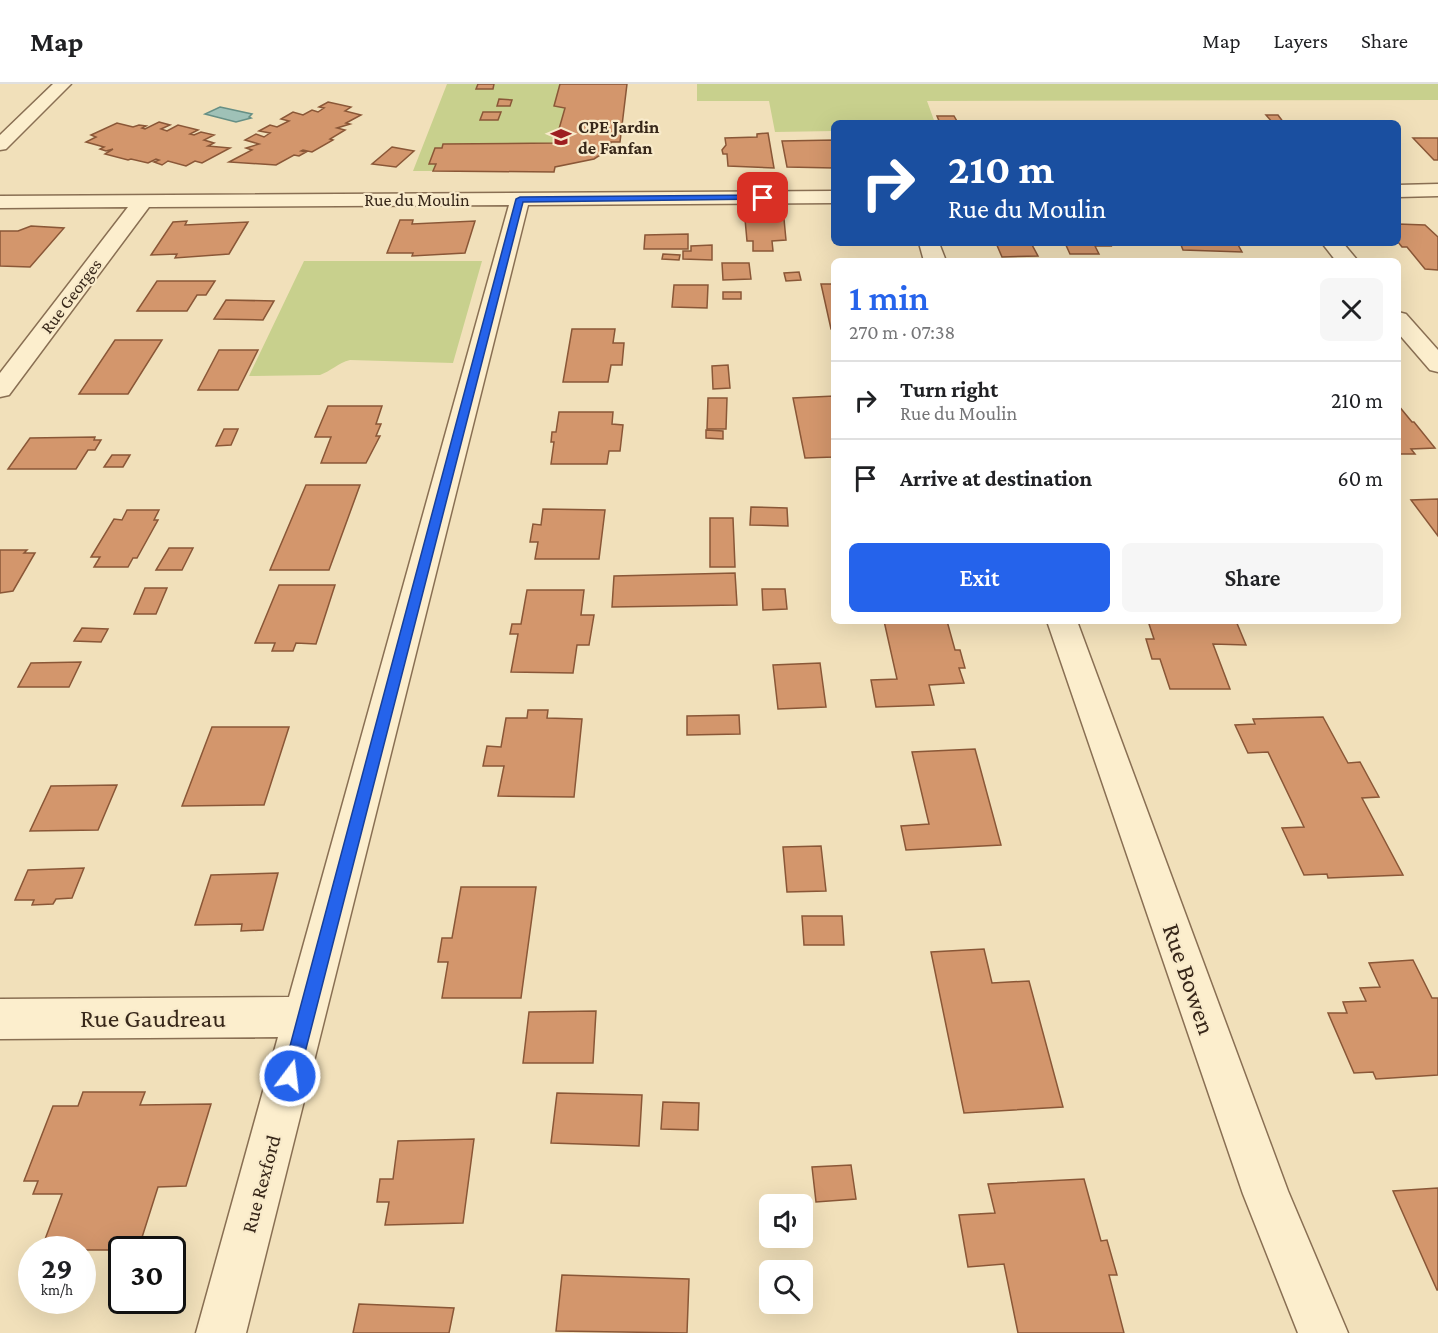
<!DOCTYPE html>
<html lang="en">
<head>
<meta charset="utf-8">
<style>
  body { margin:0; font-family:"Crimson Pro",serif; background:#f6f6f6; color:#202124; height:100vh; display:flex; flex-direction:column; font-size:22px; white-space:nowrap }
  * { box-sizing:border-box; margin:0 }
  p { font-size:20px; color:#757577 }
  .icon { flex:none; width:33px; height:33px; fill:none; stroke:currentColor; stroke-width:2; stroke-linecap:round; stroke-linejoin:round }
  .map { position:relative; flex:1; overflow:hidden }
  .panel { position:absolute; left:831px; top:174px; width:570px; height:366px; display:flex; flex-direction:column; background:#fff; border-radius:9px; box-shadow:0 6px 24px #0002 }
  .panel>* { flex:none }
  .banner { position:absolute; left:831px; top:36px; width:570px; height:126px; border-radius:9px; box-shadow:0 6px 24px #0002; background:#1a4fa0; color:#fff; overflow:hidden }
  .controls { position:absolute; left:759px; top:1110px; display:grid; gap:12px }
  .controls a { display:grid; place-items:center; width:54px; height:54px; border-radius:9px; background:#fff; box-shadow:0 6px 24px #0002; font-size:30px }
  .speed { position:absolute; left:18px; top:1152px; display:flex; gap:12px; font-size:30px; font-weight:700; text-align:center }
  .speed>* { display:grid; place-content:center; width:78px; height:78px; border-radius:50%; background:#fff; box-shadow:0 6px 24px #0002; line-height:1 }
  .speed small { font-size:15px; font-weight:400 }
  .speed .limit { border:3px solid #111; border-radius:9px; background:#fff; color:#111 }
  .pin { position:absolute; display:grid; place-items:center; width:51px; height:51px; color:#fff; margin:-26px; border-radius:12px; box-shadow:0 3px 9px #0006 }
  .me { position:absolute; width:66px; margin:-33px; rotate:15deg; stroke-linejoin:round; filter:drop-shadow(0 0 4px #0008) }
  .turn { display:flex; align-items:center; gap:21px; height:126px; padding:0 18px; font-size:27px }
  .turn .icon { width:78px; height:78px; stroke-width:2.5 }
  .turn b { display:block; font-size:42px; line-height:51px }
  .round { display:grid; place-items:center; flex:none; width:63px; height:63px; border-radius:9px; background:#f6f6f6 }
  .headline { display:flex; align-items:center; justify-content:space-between; height:102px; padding:0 18px }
  h1 { font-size:36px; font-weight:600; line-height:45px; color:#2563eb }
  .action { display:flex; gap:12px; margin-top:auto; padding:12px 18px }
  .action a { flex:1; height:69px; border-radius:9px; background:#2563eb; color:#fff; font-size:24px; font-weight:600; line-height:69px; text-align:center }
  .action a+a { background:#f6f6f6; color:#202124 }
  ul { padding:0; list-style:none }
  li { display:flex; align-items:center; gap:18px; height:78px; padding:0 18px; border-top:2px solid #e0e0e0 }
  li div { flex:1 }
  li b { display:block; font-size:22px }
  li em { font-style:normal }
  header { display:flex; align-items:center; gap:36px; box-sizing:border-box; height:84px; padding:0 30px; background:#fff; border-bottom:2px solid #e0e0e0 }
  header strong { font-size:28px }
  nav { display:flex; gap:33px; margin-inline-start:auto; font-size:21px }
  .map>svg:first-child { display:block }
  .green { fill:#c8d08d }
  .water { fill:#9fc1b7; stroke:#668f85; stroke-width:1.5 }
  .building { fill:#d3966c; stroke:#8a5737; stroke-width:1.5 }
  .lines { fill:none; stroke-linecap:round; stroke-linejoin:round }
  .minor-casing { stroke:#896f53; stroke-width:3 }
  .minor { fill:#fceecd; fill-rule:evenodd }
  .route { fill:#2563eb; stroke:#184099; stroke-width:1.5 }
  .labels { text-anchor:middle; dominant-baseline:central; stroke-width:4.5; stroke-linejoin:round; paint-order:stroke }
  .far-poi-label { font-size:18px; font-weight:bold; fill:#372719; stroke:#f8eaca; text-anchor:start }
  .far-street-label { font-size:18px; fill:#372719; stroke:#f8eaca }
  .street-label { font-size:21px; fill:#372719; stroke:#f8eaca }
  .near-street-label { font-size:26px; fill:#372719; stroke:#f8eaca }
</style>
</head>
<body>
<header>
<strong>Map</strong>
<nav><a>Map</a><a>Layers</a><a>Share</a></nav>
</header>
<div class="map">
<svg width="1438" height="1249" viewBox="0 0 1438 1249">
  <rect width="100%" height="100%" fill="#f1e0ba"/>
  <g class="green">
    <path d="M447,0h113l-5,22 10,2 -10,35 -111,1 -2,4h-7l-6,15 7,1 -3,7h-20z"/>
    <path d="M697,0h741v16l-511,1 8,22h-101v8l-59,1 -6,-31h-72z"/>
    <path d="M304,177h178l-29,102 -103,-3c-12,3 -19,11 -30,15l-71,1z"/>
  </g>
  <path class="water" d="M220,23l32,7 -3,3 2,1 -15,4 -31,-8z"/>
  <g class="building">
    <path d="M478,0h16l-1,5h-17z"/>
    <path d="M560,0h67l-7,58h-9l-3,8 -14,9 -39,8 -1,5 -121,-1 3,-7h-7l6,-16h7l1,-4 112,-1 10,-35 -11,-2z"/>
    <path d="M499,15l13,1 -2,6h-13z"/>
    <path d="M328,18l23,5 -6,4 16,4 -15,8 4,1 -13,4 8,2 -15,9 3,1 -21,12 -9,-2 -2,1 5,1 -7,4 -5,-1 -18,10 -47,-3 23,-12 -6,-2 13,-4 -14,-4 11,-6 8,3 6,-4 -11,-2 11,-6 7,2 12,-6 -8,-2 12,-7 10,3 9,-5 6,2 6,-4 -5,-1z"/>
    <path d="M483,28h18l-3,8h-18z"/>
    <path d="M1266,31h12l6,8h-11z"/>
    <path d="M937,32h17l4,7h-18z"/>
    <path d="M159,38l11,3 -9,4 6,2 11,-6 20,5 -8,4 4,1 7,-3 13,3 -10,5 10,3 -6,3 22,2 -28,15 -7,-2 -9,5 -18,-5 -6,4 -8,-3 5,-2 -3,-1 -8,4 -17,-4 -3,1 -23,-6 8,-5 -7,2 -6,-2 4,-2 -18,-5 10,-5 -5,-2 26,-12 16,4 6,-2 7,1 -4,2 3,1z"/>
    <path d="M768,49l6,35 -46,-2 -1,-12h-4l-1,-4 4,-5 -1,-7 32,-1v-3z"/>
    <path d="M1413,54h25v22h-4z"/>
    <path d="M834,56v28l-47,-1 -5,-26z"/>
    <path d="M392,63l22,4 -18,16 -24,-3z"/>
    <path d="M745,135h39l2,21 -14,1 1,10h-20v-10h-6z"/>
    <path d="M400,136h13l-1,4 63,-3 -10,32 -53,3 1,-3h-26z"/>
    <path d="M187,137l-2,4 63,-3 -19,32 -54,4 2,-4 -26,1 22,-33z"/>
    <path d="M1398,140l27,1 13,12v33l-13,-1 -18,-22h-5l-4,-5z"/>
    <path d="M31,142l33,2 -34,39 -30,-1v-35h18z"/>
    <path d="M688,150v15h-44l1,-14z"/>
    <path d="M996,159h35l7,13 -36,1z"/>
    <path d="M1065,159h44l2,3h-16l4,8h-29z"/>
    <path d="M1142,159h95l5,9 -59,-2 -2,-5z"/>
    <path d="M712,161v15l-29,-1v-8h8v-5z"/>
    <path d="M663,170l17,1 -1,5 -17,-1z"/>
    <path d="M722,179h27l2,16 -28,1z"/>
    <path d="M799,188l2,8 -15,1 -2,-8z"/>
    <path d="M157,197h58l-9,14h-9l-10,16h-50z"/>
    <path d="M821,200h13v45h-3z"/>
    <path d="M674,201h34l-1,23 -35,-1z"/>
    <rect x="723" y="208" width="18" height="7"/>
    <path d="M226,216l48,1 -11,19 -49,-1z"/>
    <path d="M572,245h43l-2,14h11l-2,22h-11l-3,17h-45z"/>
    <path d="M115,256h47l-34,54h-49z"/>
    <path d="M219,266h39l-20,40h-40z"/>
    <path d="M728,281l2,23 -17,1 -1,-23z"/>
    <path d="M834,312v61l-29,1 -12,-60z"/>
    <path d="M708,314h19l-1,31h-19z"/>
    <path d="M1398,321l14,17h2l21,26 -24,1 4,5h-17z"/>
    <path d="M328,322h54l-6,18h5l-5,12h4l-14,27h-45l10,-26h-16z"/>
    <path d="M559,328h54l-1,12 11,1 -3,26h-11l-2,13h-56l3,-22h-3l1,-10h4z"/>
    <path d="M224,345h14l-7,16 -15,1z"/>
    <path d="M706,346l17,1v8l-17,-1z"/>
    <path d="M95,353l-1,3h7l-6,10h-7l-12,19h-68l22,-31z"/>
    <path d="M112,371h18l-7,12h-19z"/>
    <path d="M306,401h54l-31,85h-59z"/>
    <path d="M1438,415v37l-27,-36z"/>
    <path d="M751,423l36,1 1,18 -38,-1z"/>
    <path d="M543,425l62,1 -6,49h-64l3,-17h-8l3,-18 8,1z"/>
    <path d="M127,426h32l-5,10h4l-21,38h-4l-5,9h-34l6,-10h-9l23,-38 8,1z"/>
    <path d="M710,434h23l2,49h-25z"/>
    <path d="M169,464h24l-11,22h-26z"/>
    <path d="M0,466h27l-3,3h11l-22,38 -13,2z"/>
    <path d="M735,489l2,32 -125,2 2,-31z"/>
    <path d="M279,501h56l-19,59 -20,-1 -3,8h-21l3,-8h-20z"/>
    <path d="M145,504h22l-11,26h-22z"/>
    <path d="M762,505h23l2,20 -24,1z"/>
    <path d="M527,506h57l-3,25h13l-5,30h-12l-4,28 -62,-1 7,-38h-8l2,-10h9z"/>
    <path d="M884,537h63l8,29h5l5,18h-6l5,15 -35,2 5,20 -58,2 -5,-27 26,-1z"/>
    <path d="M1148,537h88l10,24 -33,-1 17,45h-60l-10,-30h-8l-6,-20h8z"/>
    <path d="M82,544l26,1 -7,13 -27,-1z"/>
    <path d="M81,578l-12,25h-51l13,-24z"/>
    <path d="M820,579l6,44 -48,2 -5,-44z"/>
    <path d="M528,626h20l-1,8 35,1 -8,78 -76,-1 6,-30h-21l4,-20 14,1 5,-29h21z"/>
    <path d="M739,631l1,19 -53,1v-19z"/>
    <path d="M1323,633l25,46 12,-1 19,35 -17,1 41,77 -75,3 -1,-4 -23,1 -22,-47 22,-1 -36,-75 -20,1 -13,-28 20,-1 -2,-5z"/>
    <path d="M212,643h77l-25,78 -82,1z"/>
    <path d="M975,665l26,96 -95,5 -5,-24 28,-2 -17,-72z"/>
    <path d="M117,701l-19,45 -68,1 21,-45z"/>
    <path d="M821,762l5,45 -39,1 -4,-45z"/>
    <path d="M84,784l-12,30 -16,1 -3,5 -21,1 2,-5h-19l13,-30z"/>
    <path d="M278,789l-15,57 -22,1 1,-7 -47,1 16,-50z"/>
    <path d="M461,803h75l-15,111h-79l6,-36h-10l4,-24h10z"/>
    <path d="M802,832h40l2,29h-40z"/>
    <path d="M984,865l8,34 37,-2 34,126 -99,6 -33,-161z"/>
    <path d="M1413,876l19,38h6v77l-62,4 -3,-7 -19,1 -26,-60h19l-4,-11 23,-1 -6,-13 20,-1 -11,-24z"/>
    <path d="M596,927l-3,52h-70l6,-51z"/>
    <path d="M83,1008h62l-5,13 71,-1 -25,82 -28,1 -20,63h-97l21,-56h-29l5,-13h-14l29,-75h25z"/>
    <path d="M557,1009l85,2 -3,51 -88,-3z"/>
    <path d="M663,1018l36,1 -1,27 -37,-1z"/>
    <path d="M474,1055l-11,84 -78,2 4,-23h-12l3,-23h13l5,-38z"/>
    <path d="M851,1081l5,34 -40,3 -4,-35z"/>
    <path d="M1084,1095l17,62 6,-1 10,35h-8l15,58h-106l-14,-69 -36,3 -9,-52 36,-2 -7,-29z"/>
    <path d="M1438,1104v102h-1l-44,-99z"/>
    <path d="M562,1191l127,4 -2,54 -131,-2z"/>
    <path d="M359,1220l95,4 -5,25h-96z"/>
  </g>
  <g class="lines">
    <g class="minor-casing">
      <g id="minor">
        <path d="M53,0h18l-65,65 -6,1v-15z"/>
        <path d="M1438,100v12l-40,1v-12z"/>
        <path d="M834,107v12l-306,2 -282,1128h-50l82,-296 -278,2v-40l289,-2 220,-792 -360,2 -140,188 -9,2v-24l128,-166 -128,1v-12z"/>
        <path d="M919,159h20l7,18h-22z"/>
        <path d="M1322,159h21l15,18h-22z"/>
        <path d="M1398,228l8,2 32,36v22l-8,-2 -32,-37z"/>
        <path d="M1047,537h30l211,570 60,142h-50l-55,-139z"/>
      </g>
    </g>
    <use href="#minor" class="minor"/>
  </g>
  <path class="route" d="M763,111l3,4 -243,3 -224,874 -2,6 -7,2 -6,-2 -2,-6 234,-877 4,-2z"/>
  <defs>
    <g id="school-bare" transform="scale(1.62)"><path d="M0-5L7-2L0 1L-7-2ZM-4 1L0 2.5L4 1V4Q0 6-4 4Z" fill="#9d1e20" stroke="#f8eaca" stroke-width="2.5" paint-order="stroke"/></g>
  </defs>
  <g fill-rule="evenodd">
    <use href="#school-bare" x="561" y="53"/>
  </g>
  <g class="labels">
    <g class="far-poi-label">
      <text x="578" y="43">CPE Jardin<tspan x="578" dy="21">de Fanfan</tspan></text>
    </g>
    <g class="far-street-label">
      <text x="417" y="116">Rue du Moulin</text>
      <text transform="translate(71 212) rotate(-53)">Rue Georges</text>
    </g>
    <g class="street-label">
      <text transform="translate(261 1100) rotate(-75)">Rue Rexford</text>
    </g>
    <g class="near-street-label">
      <text transform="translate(1189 895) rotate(71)">Rue Bowen</text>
      <text x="153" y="934">Rue Gaudreau</text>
    </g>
  </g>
</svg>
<div class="controls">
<a><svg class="icon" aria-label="sound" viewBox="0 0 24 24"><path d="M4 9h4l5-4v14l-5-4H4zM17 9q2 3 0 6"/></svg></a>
<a><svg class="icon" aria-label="search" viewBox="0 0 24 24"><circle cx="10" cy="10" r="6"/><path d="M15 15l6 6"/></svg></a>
</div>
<div class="speed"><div>29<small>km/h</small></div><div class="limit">30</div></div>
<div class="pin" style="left:763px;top:114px;background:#d93025"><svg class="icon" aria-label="arrive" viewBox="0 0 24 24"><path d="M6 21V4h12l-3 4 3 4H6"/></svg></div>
<svg class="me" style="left:290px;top:992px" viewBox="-20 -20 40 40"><circle r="17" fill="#2563eb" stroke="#fff" stroke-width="3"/><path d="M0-11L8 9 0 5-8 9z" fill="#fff"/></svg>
<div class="banner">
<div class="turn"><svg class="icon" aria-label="right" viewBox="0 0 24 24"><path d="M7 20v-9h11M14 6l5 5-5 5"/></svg><div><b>210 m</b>Rue du Moulin</div></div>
</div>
<section class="panel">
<div class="headline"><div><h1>1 min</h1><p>270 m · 07:38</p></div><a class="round"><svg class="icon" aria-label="close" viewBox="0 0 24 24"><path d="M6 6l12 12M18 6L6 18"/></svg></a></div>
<ul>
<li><svg class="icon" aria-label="right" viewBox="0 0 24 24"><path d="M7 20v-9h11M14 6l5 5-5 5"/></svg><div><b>Turn right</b><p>Rue du Moulin</p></div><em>210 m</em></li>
<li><svg class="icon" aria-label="arrive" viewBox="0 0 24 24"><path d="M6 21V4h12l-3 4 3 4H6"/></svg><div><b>Arrive at destination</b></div><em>60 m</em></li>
</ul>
<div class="action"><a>Exit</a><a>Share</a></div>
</section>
</div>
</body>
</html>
